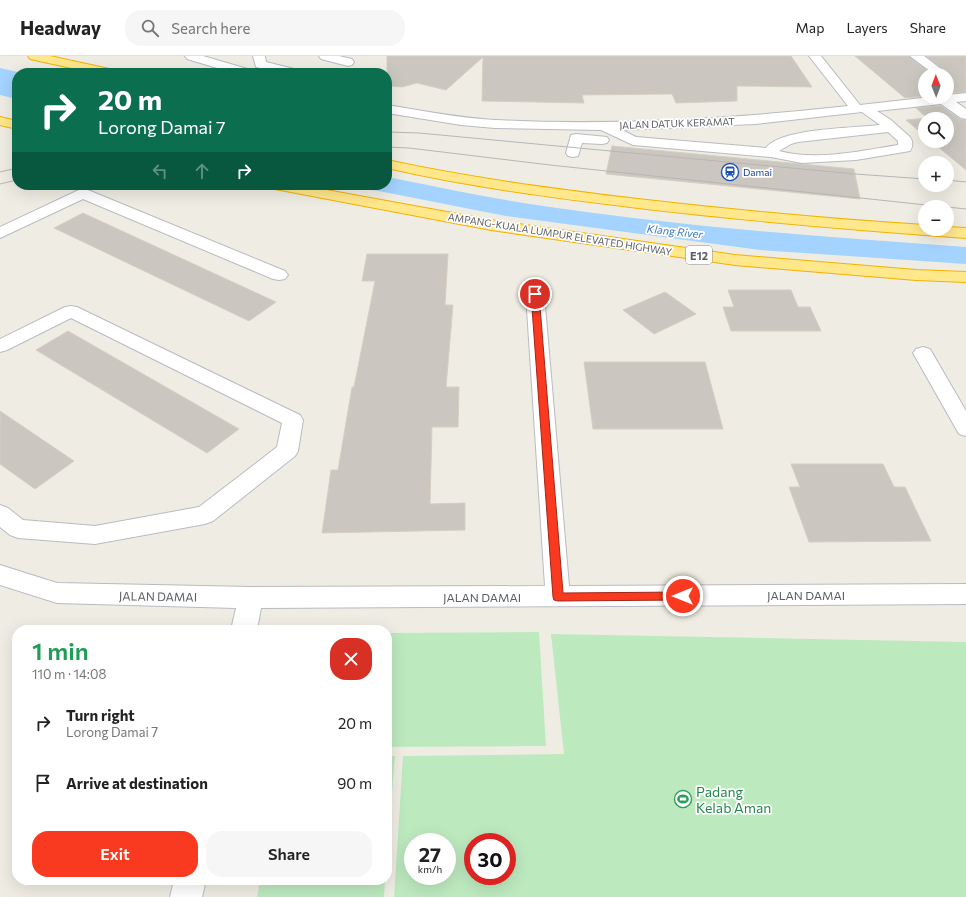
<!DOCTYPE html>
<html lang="en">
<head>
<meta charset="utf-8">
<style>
  body { margin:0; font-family:Commissioner,sans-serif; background:#f6f6f6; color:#222; height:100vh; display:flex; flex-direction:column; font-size:15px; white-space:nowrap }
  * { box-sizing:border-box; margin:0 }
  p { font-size:13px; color:#767676 }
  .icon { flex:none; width:22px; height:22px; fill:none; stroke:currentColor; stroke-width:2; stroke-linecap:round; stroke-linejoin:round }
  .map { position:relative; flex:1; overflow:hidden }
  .side { position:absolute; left:12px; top:569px; width:380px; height:260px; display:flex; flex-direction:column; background:#fff; border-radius:16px; box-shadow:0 4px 16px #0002 }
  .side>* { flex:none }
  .guide { position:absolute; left:12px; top:12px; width:380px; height:122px; border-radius:16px; box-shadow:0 4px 16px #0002; background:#0b6e4f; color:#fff; overflow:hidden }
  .needle { width:26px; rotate:359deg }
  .controls { position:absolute; left:918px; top:12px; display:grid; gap:8px }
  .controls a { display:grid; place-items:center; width:36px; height:36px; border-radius:50%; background:#fff; box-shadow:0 4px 16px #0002; font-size:20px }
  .speed { position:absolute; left:404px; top:777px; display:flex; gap:8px; font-size:20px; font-weight:700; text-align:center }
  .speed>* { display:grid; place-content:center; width:52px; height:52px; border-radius:50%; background:#fff; box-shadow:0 4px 16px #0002; line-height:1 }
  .speed small { font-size:10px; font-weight:400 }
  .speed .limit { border:6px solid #d22; background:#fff; color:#111 }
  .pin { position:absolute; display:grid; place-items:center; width:34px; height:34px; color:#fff; margin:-17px; border:2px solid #fff; border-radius:50%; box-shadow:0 1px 4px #0007 }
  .me { position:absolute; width:44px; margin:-22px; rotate:270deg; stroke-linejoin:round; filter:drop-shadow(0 0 3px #0008) }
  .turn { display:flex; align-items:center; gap:14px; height:84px; padding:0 20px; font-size:18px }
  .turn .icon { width:52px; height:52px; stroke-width:2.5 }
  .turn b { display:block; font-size:28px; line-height:34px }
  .lanes { display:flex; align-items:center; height:38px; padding:0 20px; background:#0003; justify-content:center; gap:20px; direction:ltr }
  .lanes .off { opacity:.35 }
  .round { display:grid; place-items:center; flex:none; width:42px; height:42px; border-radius:16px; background:#f6f6f6 }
  .headline { display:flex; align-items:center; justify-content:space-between; height:68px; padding:0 20px }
  h1 { font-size:24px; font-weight:600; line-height:30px; color:#1e9e55 }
  .button { display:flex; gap:8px; margin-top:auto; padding:8px 20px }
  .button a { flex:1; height:46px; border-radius:16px; background:#f93a20; color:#fff; font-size:16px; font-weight:600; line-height:46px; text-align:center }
  .button a+a { background:#f6f6f6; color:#222 }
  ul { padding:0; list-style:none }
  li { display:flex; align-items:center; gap:12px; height:60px; padding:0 20px }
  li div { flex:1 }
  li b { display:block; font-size:15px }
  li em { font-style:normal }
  header { display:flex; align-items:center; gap:24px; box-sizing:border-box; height:56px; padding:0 20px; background:#fff; border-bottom:1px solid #e0e0e0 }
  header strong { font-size:19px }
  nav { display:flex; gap:22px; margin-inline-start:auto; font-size:14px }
  .search { width:280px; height:36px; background:#f6f6f6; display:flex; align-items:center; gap:10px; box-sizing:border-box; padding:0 14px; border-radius:16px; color:#767676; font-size:15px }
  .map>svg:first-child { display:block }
  .green { fill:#bde9bf; fill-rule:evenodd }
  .water { fill:#a4d3ff }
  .building { fill:#cbc7c0; stroke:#d5cfc1 }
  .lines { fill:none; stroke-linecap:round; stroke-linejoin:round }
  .minor-casing { stroke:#b8bbc1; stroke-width:2 }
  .highway-casing { stroke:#f3b200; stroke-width:2 }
  .minor { fill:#fff; fill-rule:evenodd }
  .highway { fill:#ffe78b; fill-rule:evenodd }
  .tram { stroke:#b5b6b6; stroke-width:1 }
  .route { fill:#f93a20; stroke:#a22615 }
  .labels { text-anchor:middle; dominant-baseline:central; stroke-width:3.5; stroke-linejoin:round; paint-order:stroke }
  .far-street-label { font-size:10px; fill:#5b5f65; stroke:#fff }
  .far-transit-label { font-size:10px; fill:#164399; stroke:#fff; text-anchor:start }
  .far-water-label { font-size:11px; font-style:italic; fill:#3977c5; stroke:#fff }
  .shield { fill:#fff; stroke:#8c8f93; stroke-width:1 }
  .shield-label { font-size:11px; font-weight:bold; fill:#5b5f65 }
  .street-label { font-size:12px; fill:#5b5f65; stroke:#fff }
  .near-leisure-label { font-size:14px; fill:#27864d; stroke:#fff; text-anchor:start }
</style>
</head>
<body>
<header>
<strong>Headway</strong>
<div class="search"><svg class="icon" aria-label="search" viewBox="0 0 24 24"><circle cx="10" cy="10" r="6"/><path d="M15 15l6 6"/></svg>Search here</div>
<nav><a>Map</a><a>Layers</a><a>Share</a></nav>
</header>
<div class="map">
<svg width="966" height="841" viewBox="0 0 966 841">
  <rect width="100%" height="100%" fill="#efede3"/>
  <g class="green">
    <path d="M539,576l7,114 -159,1v-114z"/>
    <path d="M551,578l415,8v255h-572l9,-141 161,-2zM413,786h34v34h-34zM473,786h34v34h-34z"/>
    <path d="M387,700h8l-8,99z"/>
    <path d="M260,824h125l-1,17h-127z"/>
  </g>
  <g class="water">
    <path d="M0,12l22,5h-5v26l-17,-4z"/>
    <path d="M387,121c47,9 95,20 143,27 144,22 290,33 436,43v17l-206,-14 -254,-34 -158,-31h39z"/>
  </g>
  <g class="building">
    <path d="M387,0h404l21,31 -75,-1v15l-61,2 -4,-9 -90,1 2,8 -102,-2 1,-44 -37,33 -29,-7 -15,4 -15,-1z"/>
    <path d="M855,0h54l24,19h-8v21l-20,2z"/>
    <path d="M926,0h40v36l-19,1v-14l3,-4z"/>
    <path d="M941,50l19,13 6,1v50l-35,-29h16v-22h-22v17l-19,-16 21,-2 -11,-10z"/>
    <path d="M612,90l242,23 6,30 -254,-25z"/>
    <path d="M83,157l193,89 -27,19 -195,-93z"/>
    <path d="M367,198h81l-3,51h8l-7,82h13l-1,40h-26l-2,77 35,-1v27l-143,3 9,-63h7l14,-83h2l21,-106h-13z"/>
    <path d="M728,234h63l7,17h12l11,24h-90l-8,-24h11z"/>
    <path d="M665,236l31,22 -42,20 -31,-24z"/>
    <path d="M68,275l171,98 -32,24 -171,-103z"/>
    <path d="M584,306h121l18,67h-130z"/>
    <path d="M0,355l74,50 -39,28 -35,-25z"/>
    <path d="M791,408h92l11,23h11l26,54 -122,1 -20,-55h11z"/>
  </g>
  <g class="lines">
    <g class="minor-casing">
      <g id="minor">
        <path d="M185,0h18l48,14 2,3h-19l-47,-14z"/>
        <path d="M253,0h12l1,6 32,8 2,3h-20l-24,-6z"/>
        <path d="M319,0h20l13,3 2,3 -2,3 -4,1 -27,-7z"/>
        <path d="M809,0h12l39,49 71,-8h16v-2l19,-2v8l-10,1 10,7v10l-5,-1 -20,-14 -64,7 14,9 19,17c3,4 3,10 0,14l-54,9 -54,3 -31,-6 -138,-12 -32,-15 -106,-2 -34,-3 -74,-12v-8c36,6 72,13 108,15 118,6 236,-1 353,-14zM862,56l18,13c-24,3 -100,3 -114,23l-130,-11 -14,-7 134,-6zM888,76l10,9v4c-38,6 -81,16 -119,6l12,-7 7,-2z"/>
        <path d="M910,0h14l25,19 -2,3v-3h-12z"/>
        <path d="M576,78l31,3 2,3 -2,3 -5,1 -20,-1 -4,13 -5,1 -5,-1 -2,-3 5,-18z"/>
        <path d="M83,132l202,83 3,4 -3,4 -6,1 -6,-1 -190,-80 -83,39v-11z"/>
        <path d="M535,233l6,1 3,4 25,292 397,-2v20l-705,4 -4,22h-26l5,-22 -179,-5 -57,-18v-20l57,18 194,4 294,-1 -19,-292 3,-4z"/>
        <path d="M71,250l6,1 223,108 3,5 -5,31 -3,5 -82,65 -8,3 -110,20 -77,-6 -8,-3 -10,-8v-22l8,3 15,12 72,6 104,-19 78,-60 5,-24 -211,-105 -64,32 -7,2v-13l65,-32z"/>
        <path d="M923,291l7,2 36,62v25l-7,-2 -46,-81 3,-4z"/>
        <path d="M174,824h32l-4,17h-32z"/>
      </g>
    </g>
    <g class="highway-casing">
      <g id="highway">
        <path d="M28,0h22l64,14 2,3h-22l-64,-14z"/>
        <path d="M0,61l17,4v8l-17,-4z"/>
        <path d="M387,104c83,18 167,29 251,39 96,11 191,20 287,26v4h22v-2l19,1v10c-110,-8 -219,-17 -328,-30 -84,-10 -168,-21 -251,-40z"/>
        <path d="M268,129h31l192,35 244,35 181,15 50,2v10l-50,-2 -181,-15 -244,-35 -216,-41 -5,-1z"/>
      </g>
    </g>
    <use href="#minor" class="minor"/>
    <use href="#highway" class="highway"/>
    <g class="tram">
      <path d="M387,76l32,1 436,41 70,5"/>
      <path d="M387,91l22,1 141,17 395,42"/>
      <path d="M0,116l17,-4"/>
      <path d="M947,124l19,2"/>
      <path d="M0,128l17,-4"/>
      <path d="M947,151l19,2"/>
    </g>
  </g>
  <path class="route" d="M535,236l4,2 24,299 120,-1 4,1 2,3 -2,3 -4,1 -125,1 -4,-1 -1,-3 -22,-303z"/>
  <defs>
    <g id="station-ring" transform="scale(0.9)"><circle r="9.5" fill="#fff" stroke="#1a4fb4" stroke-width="1.5"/><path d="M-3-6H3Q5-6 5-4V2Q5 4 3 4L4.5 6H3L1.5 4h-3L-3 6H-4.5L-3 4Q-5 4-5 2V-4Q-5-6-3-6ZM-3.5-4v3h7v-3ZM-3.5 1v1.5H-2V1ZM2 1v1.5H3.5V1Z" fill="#1a4fb4"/></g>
    <g id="stadium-ring" transform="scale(0.9)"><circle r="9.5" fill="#fff" stroke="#2e9e5b" stroke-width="1.5"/><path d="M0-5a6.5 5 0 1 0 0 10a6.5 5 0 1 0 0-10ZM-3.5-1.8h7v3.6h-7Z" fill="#2e9e5b"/></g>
  </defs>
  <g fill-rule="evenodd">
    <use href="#station-ring" x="730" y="116"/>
    <use href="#stadium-ring" x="683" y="743"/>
  </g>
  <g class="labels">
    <g class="far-street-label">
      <text transform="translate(677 67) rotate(-2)">JALAN DATUK KERAMAT</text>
      <text transform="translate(560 178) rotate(9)">AMPANG-KUALA LUMPUR ELEVATED HIGHWAY</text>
    </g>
    <g class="far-transit-label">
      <text x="743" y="116">Damai</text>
    </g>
    <g class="far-water-label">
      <text transform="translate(675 175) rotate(6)">Klang River</text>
    </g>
    <rect class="shield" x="686" y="190" width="26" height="18" rx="3"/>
    <g class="shield-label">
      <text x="699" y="199">E12</text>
    </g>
    <g class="street-label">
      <text x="806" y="539">JALAN DAMAI</text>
      <text transform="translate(158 540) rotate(1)">JALAN DAMAI</text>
      <text x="482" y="541">JALAN DAMAI</text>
    </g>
    <g class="near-leisure-label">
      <text x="696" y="735">Padang<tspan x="696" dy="16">Kelab Aman</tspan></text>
    </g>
  </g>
</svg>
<div class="controls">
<a><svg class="needle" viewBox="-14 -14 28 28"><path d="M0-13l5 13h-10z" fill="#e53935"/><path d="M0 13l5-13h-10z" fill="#767676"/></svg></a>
<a><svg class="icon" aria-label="search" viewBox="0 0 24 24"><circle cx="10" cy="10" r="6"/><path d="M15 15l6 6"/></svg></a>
<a>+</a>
<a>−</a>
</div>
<div class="speed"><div>27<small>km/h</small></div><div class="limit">30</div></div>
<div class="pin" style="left:535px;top:238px;background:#d93025"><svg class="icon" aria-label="arrive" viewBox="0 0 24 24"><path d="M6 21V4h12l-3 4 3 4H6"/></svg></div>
<svg class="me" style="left:683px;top:540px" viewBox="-20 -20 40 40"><circle r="17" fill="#f93a20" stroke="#fff" stroke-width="3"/><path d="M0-11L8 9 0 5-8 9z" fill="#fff"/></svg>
<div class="guide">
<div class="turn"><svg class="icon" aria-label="right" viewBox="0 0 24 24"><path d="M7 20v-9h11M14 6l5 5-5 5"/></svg><div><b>20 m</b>Lorong Damai 7</div></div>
<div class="lanes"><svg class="icon off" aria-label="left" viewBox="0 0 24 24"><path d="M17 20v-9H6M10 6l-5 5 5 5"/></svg><svg class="icon off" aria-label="ahead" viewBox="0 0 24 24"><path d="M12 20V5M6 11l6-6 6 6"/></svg><svg class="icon" aria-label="right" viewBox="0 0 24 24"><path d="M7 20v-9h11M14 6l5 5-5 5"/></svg></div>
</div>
<section class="side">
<div class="headline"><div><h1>1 min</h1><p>110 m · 14:08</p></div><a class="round" style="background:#d93025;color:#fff"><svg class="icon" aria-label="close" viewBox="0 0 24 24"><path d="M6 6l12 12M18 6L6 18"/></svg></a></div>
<ul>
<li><svg class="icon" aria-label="right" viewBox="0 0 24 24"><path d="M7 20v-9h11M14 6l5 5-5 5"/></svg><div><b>Turn right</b><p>Lorong Damai 7</p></div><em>20 m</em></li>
<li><svg class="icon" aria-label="arrive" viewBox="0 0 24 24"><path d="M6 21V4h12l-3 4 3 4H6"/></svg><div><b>Arrive at destination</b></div><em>90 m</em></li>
</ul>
<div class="button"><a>Exit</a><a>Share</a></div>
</section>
</div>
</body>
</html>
